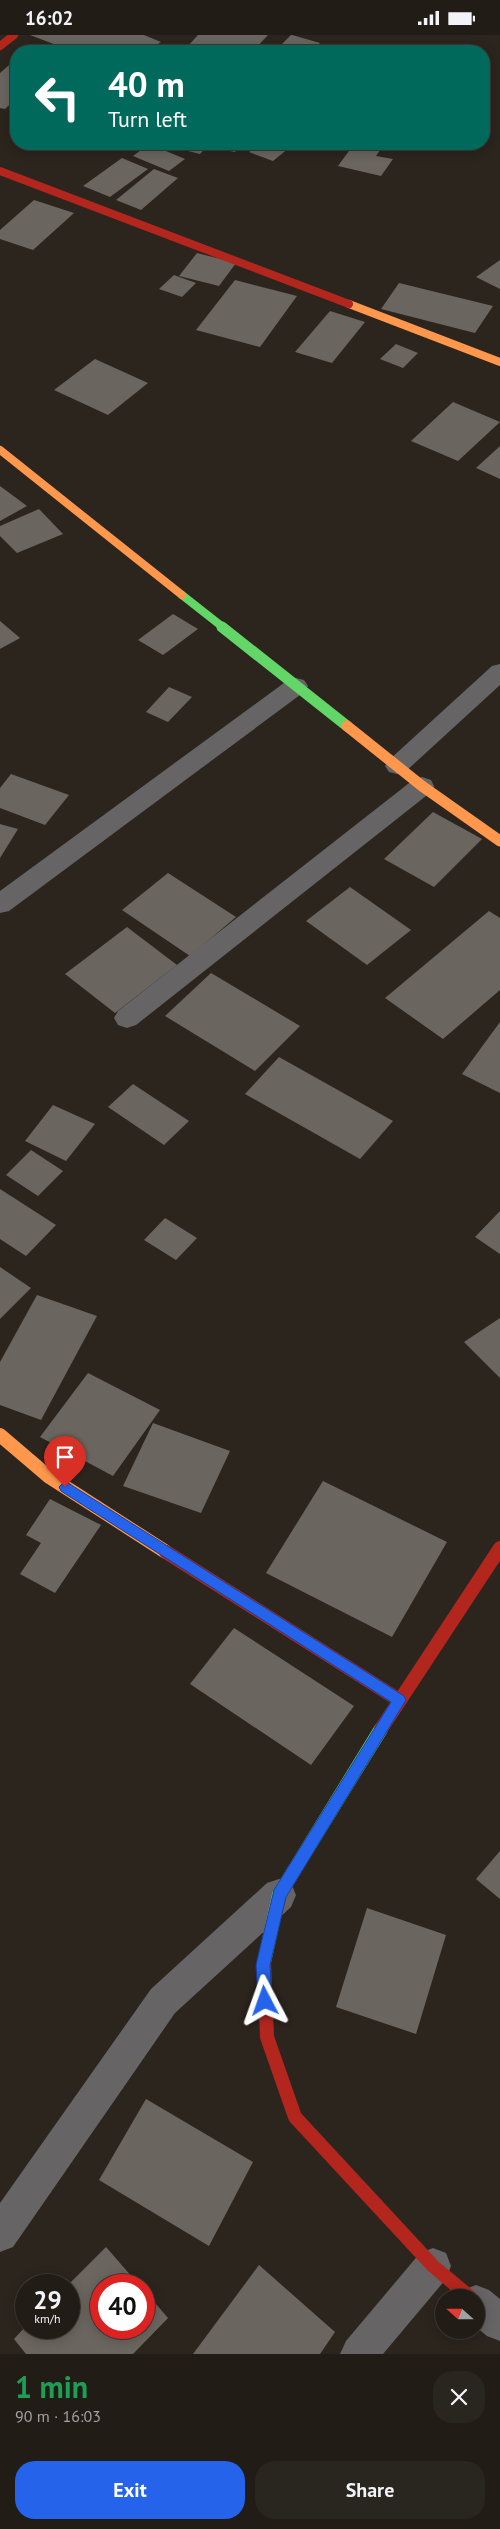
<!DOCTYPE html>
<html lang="en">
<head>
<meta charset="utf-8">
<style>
  body { margin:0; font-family:"PT Sans",sans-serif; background:#29251f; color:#f1f3f6; height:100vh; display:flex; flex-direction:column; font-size:19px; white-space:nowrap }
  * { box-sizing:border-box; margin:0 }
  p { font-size:16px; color:#a2a1a1 }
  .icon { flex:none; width:28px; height:28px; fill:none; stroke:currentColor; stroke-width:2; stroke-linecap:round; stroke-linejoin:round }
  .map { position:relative; height:2319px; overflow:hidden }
  .details { display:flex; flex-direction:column; background:#211c16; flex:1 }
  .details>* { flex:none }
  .top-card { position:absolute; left:10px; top:10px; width:480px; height:105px; border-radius:20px; box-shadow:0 2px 12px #0003,0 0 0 1px #3e3a35; background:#00695c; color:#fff; overflow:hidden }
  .needle { width:32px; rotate:291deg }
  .fabs { position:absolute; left:435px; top:2254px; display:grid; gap:10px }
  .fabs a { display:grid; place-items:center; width:50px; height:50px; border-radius:50%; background:#211c16; box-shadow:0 2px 12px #0003,0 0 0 1px #3e3a35; font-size:25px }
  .speed { position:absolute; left:15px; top:2239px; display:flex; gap:10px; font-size:25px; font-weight:700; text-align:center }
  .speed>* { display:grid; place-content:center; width:65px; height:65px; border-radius:50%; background:#211c16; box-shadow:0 2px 12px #0003,0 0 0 1px #3e3a35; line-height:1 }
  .speed small { font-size:12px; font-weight:400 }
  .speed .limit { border:8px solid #d22; background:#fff; color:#111 }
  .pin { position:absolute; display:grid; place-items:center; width:42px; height:42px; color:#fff; margin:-51px -21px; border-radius:50% 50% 50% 0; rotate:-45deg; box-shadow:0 0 5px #0007 }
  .pin .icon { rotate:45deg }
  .me { position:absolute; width:55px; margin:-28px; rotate:356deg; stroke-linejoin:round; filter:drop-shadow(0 0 4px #0008) }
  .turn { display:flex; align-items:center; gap:18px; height:105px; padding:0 15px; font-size:22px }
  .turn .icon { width:65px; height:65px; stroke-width:2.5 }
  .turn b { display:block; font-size:35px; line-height:42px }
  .round { display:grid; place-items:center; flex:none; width:52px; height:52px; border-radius:20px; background:#29251f }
  .overview { display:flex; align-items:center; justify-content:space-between; height:85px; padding:0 15px }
  h1 { font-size:30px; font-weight:600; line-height:38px; color:#1e9e55 }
  .button { display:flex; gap:10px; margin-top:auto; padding:10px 15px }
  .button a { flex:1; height:58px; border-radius:20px; background:#2563eb; color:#fff; font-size:20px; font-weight:600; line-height:58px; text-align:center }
  .button a+a { background:#29251f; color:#f1f3f6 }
  .status { display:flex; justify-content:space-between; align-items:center; height:35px; padding:0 25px; background:#211c16; direction:ltr }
  .status svg { height:14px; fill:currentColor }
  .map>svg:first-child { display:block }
  .building { fill:#6b655f }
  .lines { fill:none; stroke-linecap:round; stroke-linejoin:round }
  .street { fill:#666465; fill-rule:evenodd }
  .fast-far2 { stroke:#63d668; stroke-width:8 }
  .fast-far1 { stroke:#63d668; stroke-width:11 }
  .fast { stroke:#63d668; stroke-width:14 }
  .slow-far2 { stroke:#ff974d; stroke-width:8 }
  .slow-far1 { stroke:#ff974d; stroke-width:11 }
  .slow { stroke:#ff974d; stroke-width:14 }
  .jam-far1 { stroke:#b3261e; stroke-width:8 }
  .jam { stroke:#b3261e; stroke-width:14 }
  .route { fill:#2563eb; stroke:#184099 }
</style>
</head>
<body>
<div class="status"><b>16:02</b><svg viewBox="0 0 49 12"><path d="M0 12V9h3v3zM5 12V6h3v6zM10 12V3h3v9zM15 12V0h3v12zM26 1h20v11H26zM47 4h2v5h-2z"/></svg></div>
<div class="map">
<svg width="500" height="2319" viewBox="0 0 500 2319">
  <rect width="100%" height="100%" fill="#2c251e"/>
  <g class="building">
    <path d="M30,0h114l17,7 -13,9h-76z"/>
    <path d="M198,0h70l-15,16h-51l-15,-4z"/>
    <path d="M291,0h1l28,8 -8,8h-37z"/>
    <path d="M34,9l23,7h-32z"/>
    <path d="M16,24v40l-11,10 -5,-1v-35z"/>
    <path d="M109,109h27l-5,6z"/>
    <path d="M149,109l36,15 -16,12 -36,-15z"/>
    <path d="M160,109h49l-9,10z"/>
    <path d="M217,109h23l-5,8 -20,-4z"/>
    <path d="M259,109h20l10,4 -16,13 -24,-9z"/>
    <path d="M354,109h30l-8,12 17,3 -12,17 -43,-10z"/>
    <path d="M122,123l26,11 -38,28 -27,-11z"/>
    <path d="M154,134l24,9 -37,32 -25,-10z"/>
    <path d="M34,165l40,13 -41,37 -33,-11v-9z"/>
    <path d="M197,218l39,10 -17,23 -40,-10z"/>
    <path d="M500,225v29l-24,-12z"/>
    <path d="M174,240l22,8 -14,14 -23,-8z"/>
    <path d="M235,245l62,16 -37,51 -64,-17z"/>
    <path d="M399,248l94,23 -18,27 -94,-24z"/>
    <path d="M330,276l35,11 -33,41 -37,-11z"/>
    <path d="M396,309l22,9 -15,15 -23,-9z"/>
    <path d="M95,324l53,24 -40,32 -54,-25z"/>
    <path d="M453,367l47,20 -42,39 -47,-20z"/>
    <path d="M500,411v33l-24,-11z"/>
    <path d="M0,451l27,20 -27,15z"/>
    <path d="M39,474l24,25 -46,19 -17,-17v-10z"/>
    <path d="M173,579l25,15 -35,26 -25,-15z"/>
    <path d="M0,586l20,17 -20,11z"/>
    <path d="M169,652l23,10 -24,25 -22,-10z"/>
    <path d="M11,739l58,21 -24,30 -45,-17v-20z"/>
    <path d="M433,777l49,27 -48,48 -50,-28z"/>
    <path d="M0,789l18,5 -18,29z"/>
    <path d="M168,838l68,44 -46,39 -68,-46z"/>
    <path d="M350,852l61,43 -44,35 -61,-44z"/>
    <path d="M489,876l11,7v72l-57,49 -58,-41z"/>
    <path d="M127,892l50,38 -62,48 -50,-39z"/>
    <path d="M211,938l89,53 -45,45 -90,-55z"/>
    <path d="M500,987v71l-38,-19z"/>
    <path d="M279,1022l114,64 -33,38 -115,-65z"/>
    <path d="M133,1049l56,37 -25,24 -56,-38z"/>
    <path d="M53,1070l42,19 -29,37 -41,-20z"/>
    <path d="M31,1115l32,21 -25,25 -32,-21z"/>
    <path d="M0,1154l56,36 -30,31 -26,-17z"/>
    <path d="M500,1176v43l-25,-17z"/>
    <path d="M165,1183l32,20 -21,22 -32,-20z"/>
    <path d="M0,1232l31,21 -31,31z"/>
    <path d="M37,1260l60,21 -56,104 -41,-15v-43z"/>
    <path d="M500,1283v60l-36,-36z"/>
    <path d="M88,1338l72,37 -47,66 -73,-39z"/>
    <path d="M153,1388l77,28 -29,62 -78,-27z"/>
    <path d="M323,1446l124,61 -55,95 -126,-64z"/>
    <path d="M50,1464l51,26 -46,68 -35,-19 21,-31 -15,-8z"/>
    <path d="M234,1593l120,78 -43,59 -121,-81z"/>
    <path d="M500,1816v48l-24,-20z"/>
    <path d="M367,1873l79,27 -30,99 -80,-27z"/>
    <path d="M146,2064l107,63 -44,84 -110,-66z"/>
    <path d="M106,2212l33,38h-38v42h43v-37l24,28 -35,36h-107l-12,-15 11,-12h44v-43z"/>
    <path d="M259,2230l76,67 -15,22h-127z"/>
  </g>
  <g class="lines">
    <g class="street">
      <path d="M500,629v21l-95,87 -8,2 -8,-2 -4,-6 4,-6 103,-94z"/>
      <path d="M296,643l8,2 4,6 -4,6 -295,219 -9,2v-22l288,-211z"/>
      <path d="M422,742l9,3 3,6 -3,6 -295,233 -9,3 -9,-3 -4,-7 4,-7 295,-231z"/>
      <path d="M279,1844l12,4 5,12 -5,12 -116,106 -162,234 -13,5v-49l151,-214 116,-106z"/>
      <path d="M433,2213l13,5 5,13 -5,13 -63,75h-43l6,-13 74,-88z"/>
      <path d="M476,2250l13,5 11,9v42l-13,-5 -11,-9v-30h-16l3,-7z"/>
    </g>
    <path class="fast-far2" d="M182,560l42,33"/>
    <path class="fast-far1" d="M222,592l125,99"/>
    <path class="fast" d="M264,1927l15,-67 102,-166"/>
    <g class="slow-far2">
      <path d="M349,269l151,58"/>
      <path d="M0,415l182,145"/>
    </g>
    <path class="slow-far1" d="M347,691l75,60 78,55"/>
    <path class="slow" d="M0,1400l48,41 118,76"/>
    <g class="jam-far1">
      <path d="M0,11l14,-11"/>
      <path d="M0,136l349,133"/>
    </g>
    <g class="jam">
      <path d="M166,1517l233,148"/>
      <path d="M381,1694l119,-181"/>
      <path d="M264,1927l3,75 28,80 138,149 37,31"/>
    </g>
  </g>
  <path class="route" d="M65,1446l339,215 2,4 -120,197 -16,68 2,36 -2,5 -5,2 -5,-2 -2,-5 -2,-36 18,-75 117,-188 -330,-211 -2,-4z"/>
</svg>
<div class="fabs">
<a><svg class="needle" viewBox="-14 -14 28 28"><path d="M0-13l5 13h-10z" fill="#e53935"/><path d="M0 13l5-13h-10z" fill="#a2a1a1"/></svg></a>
</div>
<div class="speed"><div>29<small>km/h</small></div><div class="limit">40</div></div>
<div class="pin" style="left:65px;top:1452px;background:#d93025"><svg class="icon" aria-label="arrive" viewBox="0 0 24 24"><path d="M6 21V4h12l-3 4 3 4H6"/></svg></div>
<svg class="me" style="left:265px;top:1966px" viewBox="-20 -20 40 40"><path d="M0-17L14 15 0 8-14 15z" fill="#2563eb" stroke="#fff" stroke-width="4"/></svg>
<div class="top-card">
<div class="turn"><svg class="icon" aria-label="left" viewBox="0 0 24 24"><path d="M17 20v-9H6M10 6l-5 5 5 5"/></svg><div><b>40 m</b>Turn left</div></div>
</div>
</div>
<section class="details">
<div class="overview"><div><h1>1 min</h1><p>90 m · 16:03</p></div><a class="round"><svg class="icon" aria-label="close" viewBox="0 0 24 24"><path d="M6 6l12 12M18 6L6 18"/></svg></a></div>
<div class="button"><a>Exit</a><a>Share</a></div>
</section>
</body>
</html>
